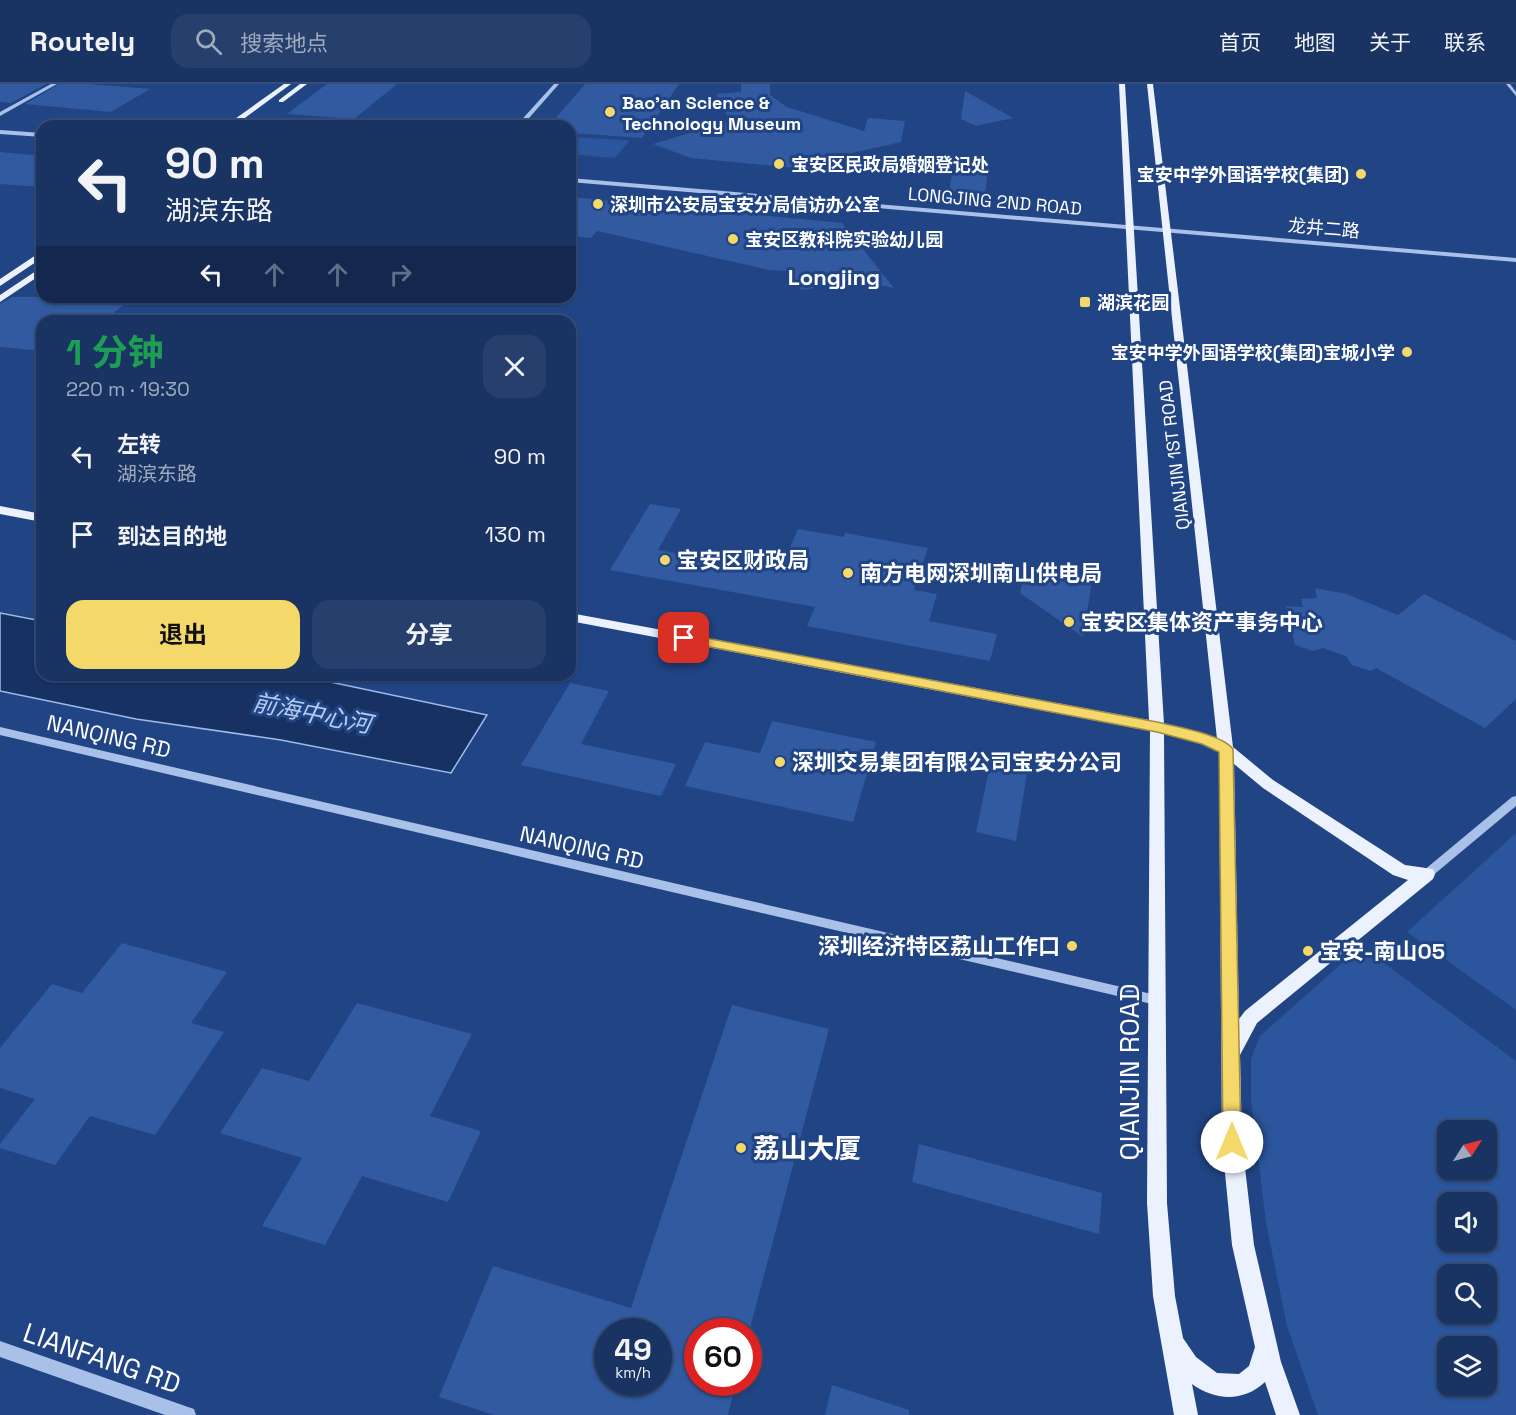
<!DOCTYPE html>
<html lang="zh">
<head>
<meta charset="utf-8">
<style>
  body { margin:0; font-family:"Space Grotesk","Noto Sans SC",sans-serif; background:#263f6c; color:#f1f3f6; height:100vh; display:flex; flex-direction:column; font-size:22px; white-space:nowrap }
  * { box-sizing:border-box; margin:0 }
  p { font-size:20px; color:#9faabe }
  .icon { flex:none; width:33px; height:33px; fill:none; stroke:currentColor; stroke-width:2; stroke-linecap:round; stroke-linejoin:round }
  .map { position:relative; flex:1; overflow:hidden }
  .sheet { position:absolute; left:36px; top:231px; width:540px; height:366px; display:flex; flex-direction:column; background:#193363; border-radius:18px; box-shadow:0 2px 4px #0004,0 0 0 2px #374e78 }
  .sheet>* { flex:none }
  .top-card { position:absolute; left:36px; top:36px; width:540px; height:183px; border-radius:18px; box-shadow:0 2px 4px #0004,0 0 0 2px #374e78; background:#193363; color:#f1f3f6; overflow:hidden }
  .needle { width:39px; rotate:54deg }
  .tools { position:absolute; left:1437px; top:1036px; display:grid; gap:12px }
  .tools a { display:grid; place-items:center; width:60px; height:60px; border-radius:12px; background:#193363; box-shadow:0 2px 4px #0004,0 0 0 2px #374e78; font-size:30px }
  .speed { position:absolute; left:594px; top:1234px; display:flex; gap:12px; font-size:30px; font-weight:700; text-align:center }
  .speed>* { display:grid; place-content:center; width:78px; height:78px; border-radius:50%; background:#193363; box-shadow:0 2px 4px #0004,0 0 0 2px #374e78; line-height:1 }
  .speed small { font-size:15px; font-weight:400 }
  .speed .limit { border:9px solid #d22; background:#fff; color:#111 }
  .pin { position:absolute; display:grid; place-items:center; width:51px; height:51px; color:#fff; margin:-26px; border-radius:12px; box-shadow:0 3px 9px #0006 }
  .me { position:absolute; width:66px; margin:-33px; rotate:0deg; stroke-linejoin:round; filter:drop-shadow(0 0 4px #0008) }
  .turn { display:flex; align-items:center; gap:21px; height:126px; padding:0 30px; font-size:27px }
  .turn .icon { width:78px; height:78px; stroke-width:2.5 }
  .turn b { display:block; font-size:42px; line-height:51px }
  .lanes { display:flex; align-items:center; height:57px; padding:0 30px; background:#0003; justify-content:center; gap:30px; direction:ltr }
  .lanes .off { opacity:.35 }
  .round { display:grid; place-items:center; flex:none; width:63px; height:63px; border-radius:18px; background:#263f6c }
  .overview { display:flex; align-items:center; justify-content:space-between; height:102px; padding:0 30px }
  h1 { font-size:36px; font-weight:700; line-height:45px; color:#1e9e55 }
  .cta { display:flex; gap:12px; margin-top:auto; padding:12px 30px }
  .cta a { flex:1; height:69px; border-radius:18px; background:#f5d86a; color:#111; font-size:24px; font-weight:700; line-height:69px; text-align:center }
  .cta a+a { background:#263f6c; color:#f1f3f6 }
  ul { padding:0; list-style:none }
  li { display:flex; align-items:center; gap:18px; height:78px; padding:0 30px }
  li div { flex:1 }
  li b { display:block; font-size:22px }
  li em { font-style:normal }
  header { display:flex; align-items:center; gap:36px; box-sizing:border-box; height:84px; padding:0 30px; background:#193363; border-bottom:2px solid #374e78 }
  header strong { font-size:28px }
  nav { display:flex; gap:33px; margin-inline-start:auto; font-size:21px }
  .search { width:420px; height:54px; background:#263f6c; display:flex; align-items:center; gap:15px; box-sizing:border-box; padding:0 21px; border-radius:18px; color:#9faabe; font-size:22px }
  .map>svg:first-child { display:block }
  .green { fill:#2b559c; fill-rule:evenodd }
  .water { fill:#173163; stroke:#9dbaea; stroke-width:1.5 }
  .building { fill:#315aa1; fill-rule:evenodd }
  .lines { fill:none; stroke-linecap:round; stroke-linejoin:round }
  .minor { fill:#a9c1e9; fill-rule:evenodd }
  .major { fill:#ecf1fe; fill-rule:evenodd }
  .route { fill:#f5d86a; stroke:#9f8c45; stroke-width:1.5 }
  .poi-dot { fill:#f5d86a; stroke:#214484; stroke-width:2 }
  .labels { text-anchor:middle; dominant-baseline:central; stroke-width:6; stroke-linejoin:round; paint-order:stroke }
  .far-poi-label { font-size:18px; font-weight:bold; fill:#fff; stroke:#214484; text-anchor:start }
  .far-street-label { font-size:18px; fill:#fff; stroke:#214484 }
  .far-quarter-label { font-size:22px; font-weight:bold; fill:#fff; stroke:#214484 }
  .poi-label { font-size:22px; font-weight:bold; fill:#fff; stroke:#214484; text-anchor:start }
  .street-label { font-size:22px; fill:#fff; stroke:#214484 }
  .water-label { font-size:24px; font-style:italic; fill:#b5cbf0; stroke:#214484 }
  .near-street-label { font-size:27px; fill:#fff; stroke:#214484 }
  .near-poi-label { font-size:27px; font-weight:bold; fill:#fff; stroke:#214484; text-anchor:start }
</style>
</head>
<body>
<header>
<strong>Routely</strong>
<div class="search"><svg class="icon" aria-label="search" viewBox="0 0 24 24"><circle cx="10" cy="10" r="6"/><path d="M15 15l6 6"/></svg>搜索地点</div>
<nav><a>首页</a><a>地图</a><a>关于</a><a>联系</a></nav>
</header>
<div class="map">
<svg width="1516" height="1331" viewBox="0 0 1516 1331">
  <rect width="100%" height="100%" fill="#214484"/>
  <g class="green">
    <path d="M570,53l57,3 2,1 -13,16 -4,1 -42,-4z"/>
    <path d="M1516,749v177l-109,-78z"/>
    <path d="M1361,862l155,115v354h-198l-31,-89 -21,-103 -15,-124v-40l9,-23zM1448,1047h38v39h-38zM1448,1119h38v39h-38zM1448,1191h38v39h-38zM1448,1263h38v39h-38z"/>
  </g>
  <path class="water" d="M0,529l42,8v54h255l190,40 -36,58 -170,-33 -145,-21 -136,-28z"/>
  <g class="building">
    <path d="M0,0h46l-35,19 -11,-1z"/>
    <path d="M59,0h30l61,5 -39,23 -86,-8z"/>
    <path d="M327,0h70l-43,35 -67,-5z"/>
    <path d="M585,0h94l-37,54 -72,-5v-7h-21z"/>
    <path d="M741,0h29v11l17,12 77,24 4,-13 37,3 -4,21 -67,15 -8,-4 -8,17 -127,-12 -38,-14 77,-23 -14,-27 25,-2z"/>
    <path d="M965,7l48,27 -37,8 -15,-7z"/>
    <path d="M0,68l42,4v31l-42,-3z"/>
    <path d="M953,85l35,2 -3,24 -36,-2z"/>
    <path d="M570,113l272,26 52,65 -34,-6 -59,8 -13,-19 -19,-1 -172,-39 -6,7 -21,-2z"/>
    <path d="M12,213h121l-29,24h-62v30l-42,-4v-43z"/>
    <path d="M650,420l31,5 -23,41 121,22 19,-43 46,8 1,-4 83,15 -14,42 23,4 -8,27 68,13 -7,27 -183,-35 8,-19 -205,-37z"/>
    <path d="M1027,479l66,12 -10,62 -63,-44z"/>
    <path d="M1315,504l32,6 51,21 26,-21 92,47v58l-31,29 -109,-60 -6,3 -18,-6 -6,-9 -23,-8 -10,3 -18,-6 -9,-39 17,1 -2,-8 16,-1z"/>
    <path d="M570,599l39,8 -28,53 95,20 -15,32 -140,-31z"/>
    <path d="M772,637l104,21 -23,80 -168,-36 20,-44 55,11z"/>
    <path d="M990,681l37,8 -11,68 -40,-9z"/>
    <path d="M122,859l105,29 -36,51 33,9 -69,103 -65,-19 -35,49 -55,-17v-4l35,-45 -35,-11v-40l52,-64 30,9z"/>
    <path d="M357,919l115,31 -42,82 51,15 -33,71 -86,-26 -37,69 -63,-19 40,-68 -82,-25 42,-65 47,13z"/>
    <path d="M732,921l97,24 -80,303h-51v51h38l-8,32h-234l-55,-18 54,-131 138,42zM608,1248h50v51h-50z"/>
    <path d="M919,1060l183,49 -3,41 -187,-52z"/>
    <path d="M832,1301l77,25v5h-84z"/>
  </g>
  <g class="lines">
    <g class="minor">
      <path d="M51,0h6l-57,32v-4z"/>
      <path d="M554,0h5l-37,42h-6z"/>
      <path d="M1506,0h4l6,8v4z"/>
      <path d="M0,46l42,3v4l-42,-3z"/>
      <path d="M570,94l946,80v4l-946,-80z"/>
      <path d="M0,643l1156,268 4,1 2,4 -2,4 -4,1 -1156,-270z"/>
      <path d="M1516,712v10l-85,71 -4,2 -4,-2 -2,-3 2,-3 89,-74z"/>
      <path d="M0,1257l188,66 6,2 2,6h-31l-165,-58z"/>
    </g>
    <g class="major">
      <path d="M284,0h7l-57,42h-9z"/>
      <path d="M300,0h7l-24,18h-4v-2z"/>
      <path d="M1119,0h6l39,640 53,15 -70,-655h6l80,663 40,33 132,85 28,4 2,5 -2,5 -176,144 -17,32 2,87 12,103 27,117 19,53h-24l-11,-33c-21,20 -50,19 -73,2l6,31h-24l-21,-119 -6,-93 3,-472 -580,-110v-8l579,107zM1164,650l38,10 17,8 3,390 10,103 23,102 -6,19 -10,8 -22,-1 -21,-16 -13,-19 -8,-42 -8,-93zM1234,680l29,24 130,87 15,5 -163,131 -6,8z"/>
      <path d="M42,167v7l-42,28v-7z"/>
      <path d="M42,183v7l-42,28v-7z"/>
      <path d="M0,422l42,8v8l-42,-8z"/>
    </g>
  </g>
  <path class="route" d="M684,550l473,88c19,5 65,12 76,27l8,393 -3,6 -6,3 -6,-3 -3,-6 -4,-390 -17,-8 -45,-12 -478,-91 -2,-3 2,-2z"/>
  <g class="poi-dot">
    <circle cx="610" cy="28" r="6"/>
    <circle cx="779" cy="80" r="6"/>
    <circle cx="1361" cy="90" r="6"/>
    <circle cx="598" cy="120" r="6"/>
    <circle cx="733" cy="155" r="6"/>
    <rect x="1079" y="212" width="12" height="12" rx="3"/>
    <circle cx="1407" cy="268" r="6"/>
    <circle cx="665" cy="476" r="6"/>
    <circle cx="848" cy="489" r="6"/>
    <circle cx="1069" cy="538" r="6"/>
    <circle cx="780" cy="678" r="6"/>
    <circle cx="1072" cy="862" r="6"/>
    <circle cx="1308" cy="867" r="6"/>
    <circle cx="741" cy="1064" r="6"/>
  </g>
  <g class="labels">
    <g class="far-poi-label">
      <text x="622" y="18">Bao’an Science &amp;<tspan x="622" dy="21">Technology Museum</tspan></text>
      <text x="791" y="80">宝安区民政局婚姻登记处</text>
      <text x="1349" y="90" text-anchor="end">宝安中学外国语学校(集团)</text>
      <text x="610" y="120">深圳市公安局宝安分局信访办公室</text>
      <text x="745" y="155">宝安区教科院实验幼儿园</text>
      <text x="1097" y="218">湖滨花园</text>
      <text x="1395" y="268" text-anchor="end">宝安中学外国语学校(集团)宝城小学</text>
    </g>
    <g class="far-street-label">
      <text transform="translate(995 117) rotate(5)">LONGJING 2ND ROAD</text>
      <text transform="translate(1324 144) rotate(5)">龙井二路</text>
      <text transform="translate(1174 371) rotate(-97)">QIANJIN 1ST ROAD</text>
    </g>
    <g class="far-quarter-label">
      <text x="834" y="193">Longjing</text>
    </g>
    <g class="poi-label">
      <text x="677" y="476">宝安区财政局</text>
      <text x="860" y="489">南方电网深圳南山供电局</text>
      <text x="1081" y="538">宝安区集体资产事务中心</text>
      <text x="792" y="678">深圳交易集团有限公司宝安分公司</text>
      <text x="1060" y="862" text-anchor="end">深圳经济特区荔山工作口</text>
      <text x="1320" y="867">宝安-南山05</text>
    </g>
    <g class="street-label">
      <text transform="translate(109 652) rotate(13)">NANQING RD</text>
      <text transform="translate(582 763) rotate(13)">NANQING RD</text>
    </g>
    <g class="water-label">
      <text transform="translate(312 629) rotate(11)">前海中心河</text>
    </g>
    <g class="near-street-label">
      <text transform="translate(1129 988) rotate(-90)">QIANJIN ROAD</text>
      <text transform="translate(102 1274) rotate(19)">LIANFANG RD</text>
    </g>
    <g class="near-poi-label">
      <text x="753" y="1064">荔山大厦</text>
    </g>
  </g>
</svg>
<div class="tools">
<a><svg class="needle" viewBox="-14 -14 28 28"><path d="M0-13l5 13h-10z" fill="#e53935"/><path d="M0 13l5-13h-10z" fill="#9faabe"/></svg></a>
<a><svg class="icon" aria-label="sound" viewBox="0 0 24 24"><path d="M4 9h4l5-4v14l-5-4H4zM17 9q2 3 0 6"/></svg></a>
<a><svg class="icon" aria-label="search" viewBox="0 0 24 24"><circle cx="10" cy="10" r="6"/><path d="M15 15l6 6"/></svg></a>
<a><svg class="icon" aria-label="layers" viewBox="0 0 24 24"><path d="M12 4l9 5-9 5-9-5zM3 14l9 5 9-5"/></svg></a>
</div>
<div class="speed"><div>49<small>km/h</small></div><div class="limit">60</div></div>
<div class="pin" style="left:684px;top:554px;background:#d93025"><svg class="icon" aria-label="arrive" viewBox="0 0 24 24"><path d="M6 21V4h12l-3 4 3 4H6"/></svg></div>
<svg class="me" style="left:1232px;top:1058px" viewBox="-20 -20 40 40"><circle r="19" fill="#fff"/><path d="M0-13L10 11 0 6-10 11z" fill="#f5d86a"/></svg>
<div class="top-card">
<div class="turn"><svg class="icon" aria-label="left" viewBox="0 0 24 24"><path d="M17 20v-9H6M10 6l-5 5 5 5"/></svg><div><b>90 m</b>湖滨东路</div></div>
<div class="lanes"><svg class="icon" aria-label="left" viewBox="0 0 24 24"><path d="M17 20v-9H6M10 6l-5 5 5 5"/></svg><svg class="icon off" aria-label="ahead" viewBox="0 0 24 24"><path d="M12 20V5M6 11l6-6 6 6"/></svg><svg class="icon off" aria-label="ahead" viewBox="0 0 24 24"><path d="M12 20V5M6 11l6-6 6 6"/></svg><svg class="icon off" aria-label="right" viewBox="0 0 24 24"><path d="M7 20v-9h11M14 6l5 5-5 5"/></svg></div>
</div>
<section class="sheet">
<div class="overview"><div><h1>1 分钟</h1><p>220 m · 19:30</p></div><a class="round"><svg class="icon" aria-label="close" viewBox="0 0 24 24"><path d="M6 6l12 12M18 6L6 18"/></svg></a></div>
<ul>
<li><svg class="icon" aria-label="left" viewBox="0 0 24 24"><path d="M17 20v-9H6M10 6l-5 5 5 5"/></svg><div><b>左转</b><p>湖滨东路</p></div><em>90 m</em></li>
<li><svg class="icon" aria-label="arrive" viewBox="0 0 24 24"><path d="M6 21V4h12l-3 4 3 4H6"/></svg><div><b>到达目的地</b></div><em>130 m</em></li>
</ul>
<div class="cta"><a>退出</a><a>分享</a></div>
</section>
</div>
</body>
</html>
